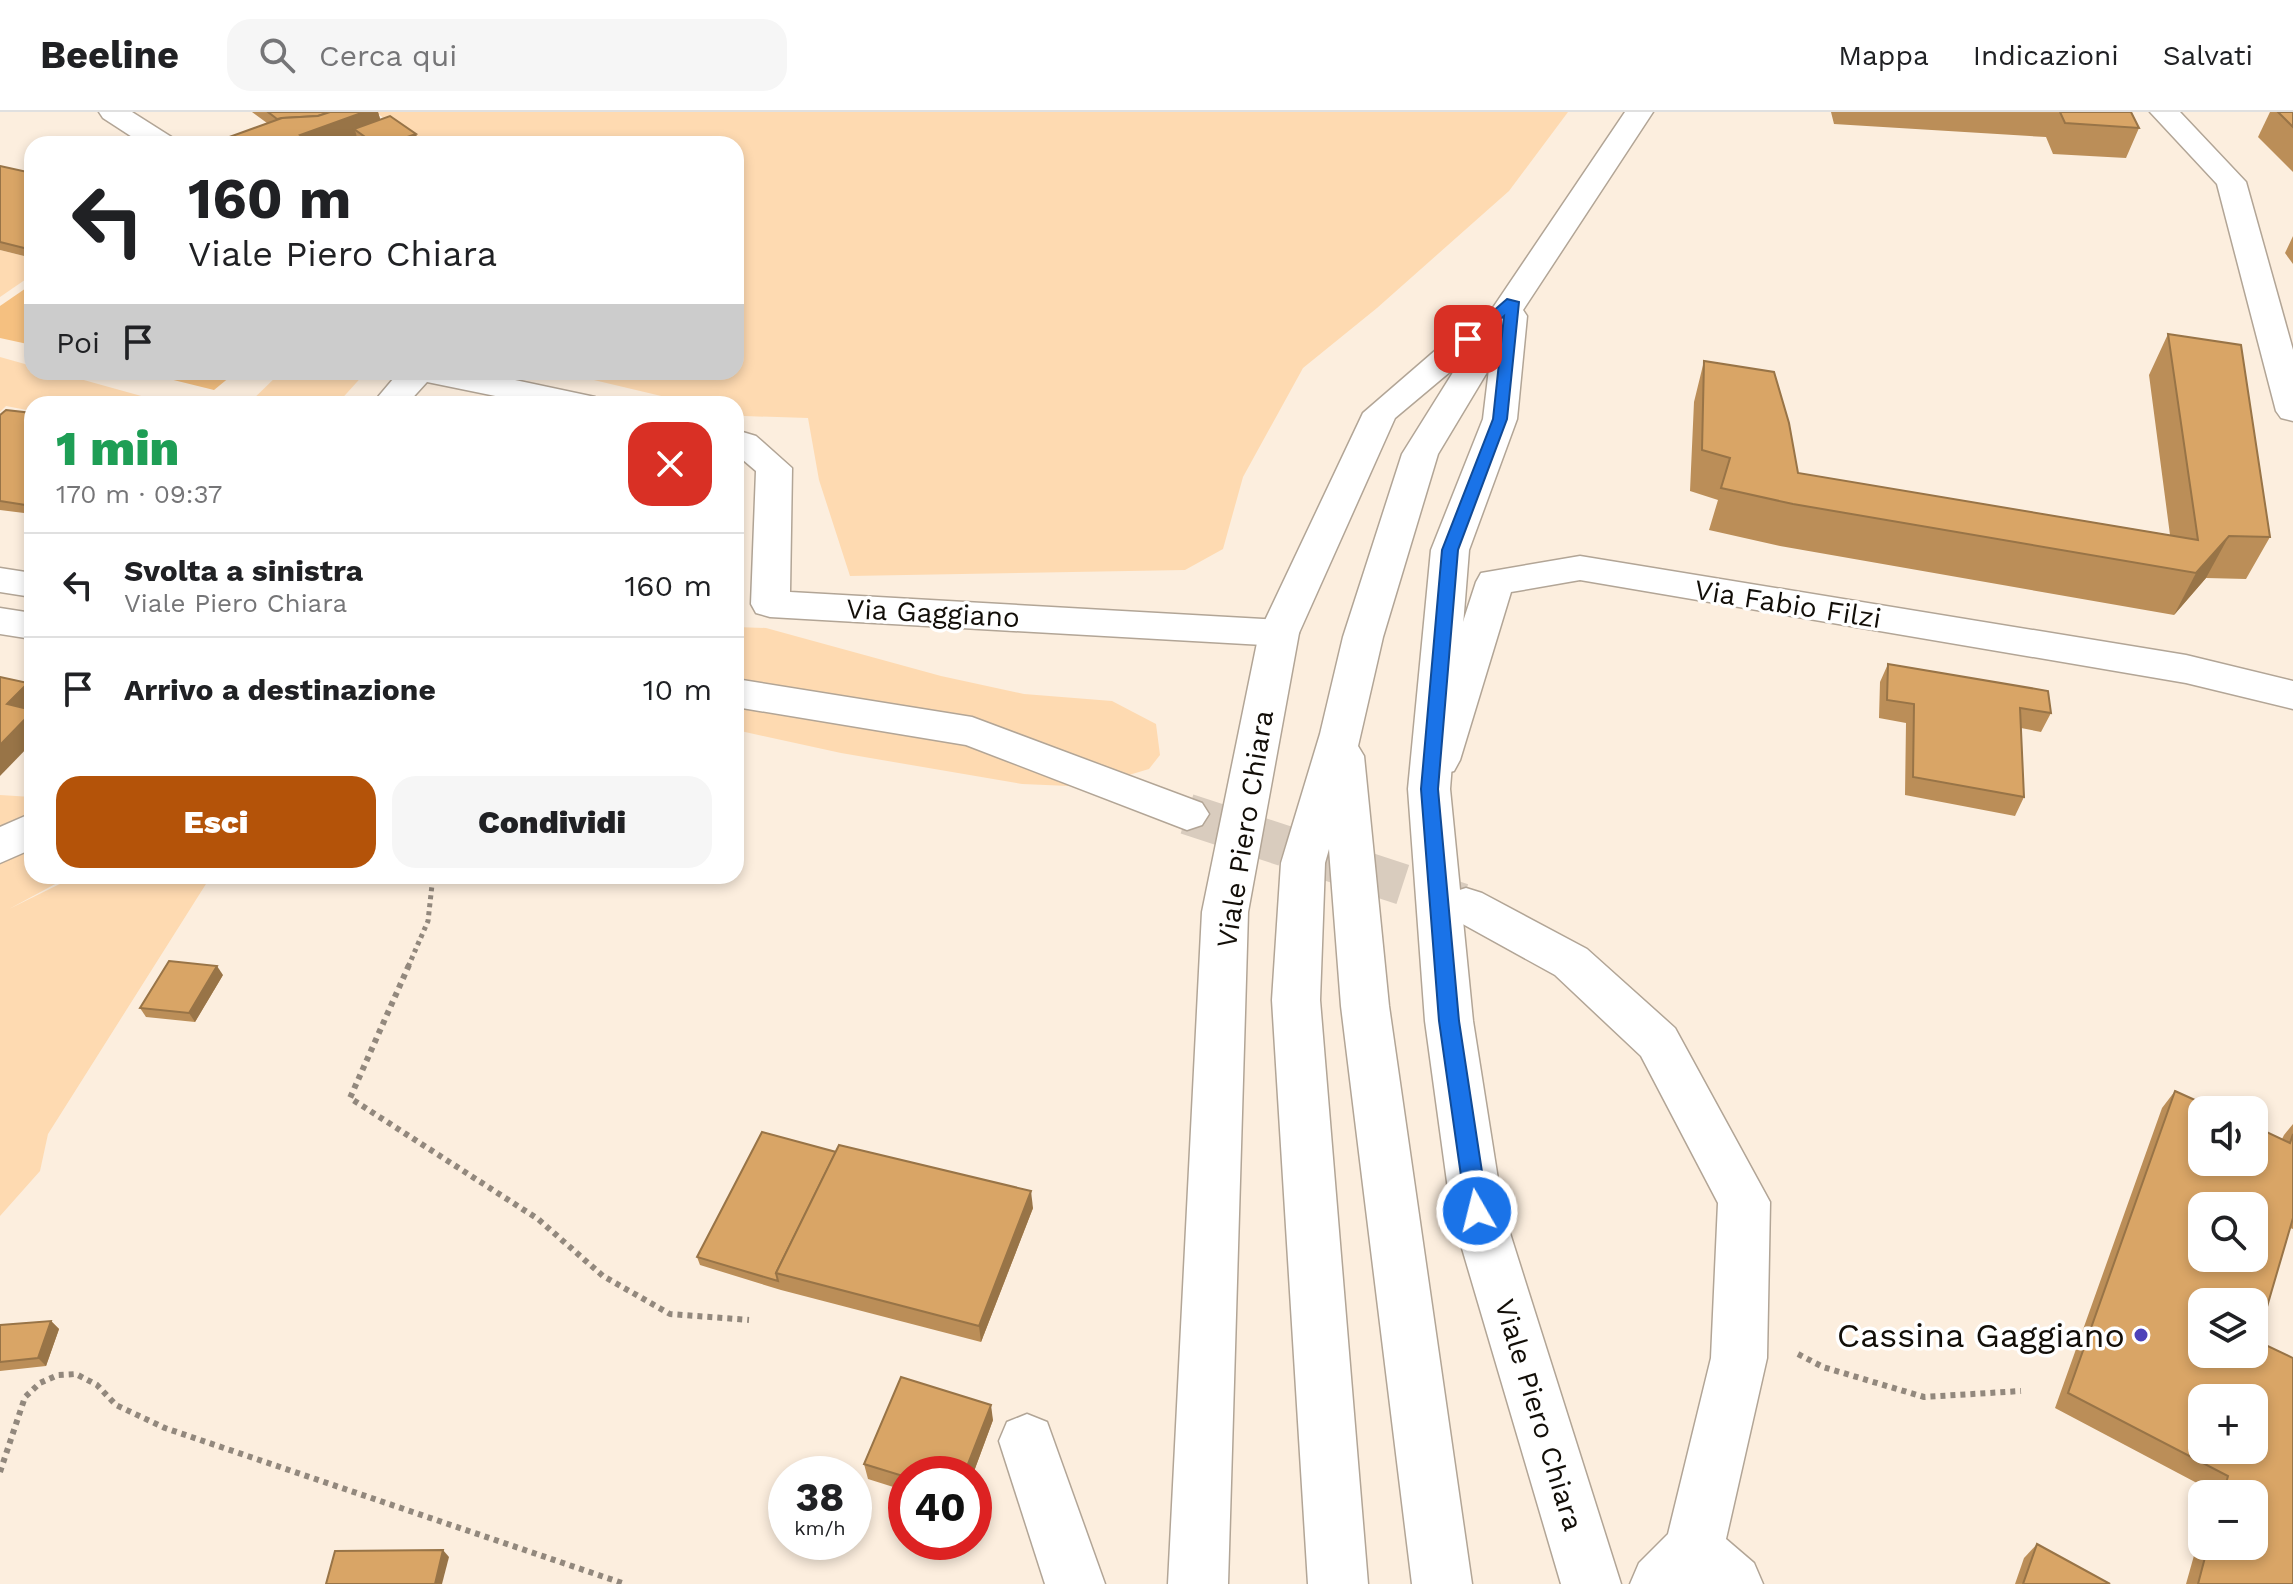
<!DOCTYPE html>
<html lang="it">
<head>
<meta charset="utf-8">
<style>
  body { margin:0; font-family:"Work Sans",sans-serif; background:#f6f6f6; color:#202124; height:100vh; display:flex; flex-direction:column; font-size:30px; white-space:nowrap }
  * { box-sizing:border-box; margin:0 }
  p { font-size:26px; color:#757577 }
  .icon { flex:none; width:44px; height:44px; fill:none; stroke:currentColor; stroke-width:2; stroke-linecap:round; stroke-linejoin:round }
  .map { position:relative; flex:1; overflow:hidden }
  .drawer { position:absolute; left:24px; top:284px; width:720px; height:488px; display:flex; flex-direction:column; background:#fff; border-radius:24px; box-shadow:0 4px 12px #0003 }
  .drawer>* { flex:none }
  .hud { position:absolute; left:24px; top:24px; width:720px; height:244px; border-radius:24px; box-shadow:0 4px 12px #0003; background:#fff; color:#202124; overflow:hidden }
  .buttons { position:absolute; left:2188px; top:984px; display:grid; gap:16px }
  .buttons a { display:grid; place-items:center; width:80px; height:80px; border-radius:16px; background:#fff; box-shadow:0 4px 12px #0003; font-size:40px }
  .speed { position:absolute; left:768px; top:1344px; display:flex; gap:16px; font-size:40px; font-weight:700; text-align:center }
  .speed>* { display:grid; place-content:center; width:104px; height:104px; border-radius:50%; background:#fff; box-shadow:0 4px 12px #0003; line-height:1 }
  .speed small { font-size:20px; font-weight:400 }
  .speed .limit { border:12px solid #d22; background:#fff; color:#111 }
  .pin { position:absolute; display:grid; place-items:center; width:68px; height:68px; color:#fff; margin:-34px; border-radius:16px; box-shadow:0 4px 12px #0006 }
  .me { position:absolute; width:88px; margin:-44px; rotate:352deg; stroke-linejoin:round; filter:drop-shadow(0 0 6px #0008) }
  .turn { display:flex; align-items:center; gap:28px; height:168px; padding:0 32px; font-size:36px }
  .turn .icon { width:104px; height:104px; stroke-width:2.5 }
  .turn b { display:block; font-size:56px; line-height:68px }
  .then { display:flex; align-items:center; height:76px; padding:0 32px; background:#0003; gap:16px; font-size:30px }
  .round { display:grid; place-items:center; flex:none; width:84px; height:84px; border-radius:24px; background:#f6f6f6 }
  .head { display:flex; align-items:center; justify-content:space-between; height:136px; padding:0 32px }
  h1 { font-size:48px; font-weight:800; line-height:60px; color:#1e9e55 }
  .primary-button { display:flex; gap:16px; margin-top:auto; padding:16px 32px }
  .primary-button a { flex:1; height:92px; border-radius:24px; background:#b45309; color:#fff; font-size:32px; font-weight:800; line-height:92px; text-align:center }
  .primary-button a+a { background:#f6f6f6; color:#202124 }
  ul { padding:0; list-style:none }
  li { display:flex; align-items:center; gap:24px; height:104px; padding:0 32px; border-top:2px solid #e0e0e0 }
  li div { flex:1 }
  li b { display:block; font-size:30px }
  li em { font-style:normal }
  header { display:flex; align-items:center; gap:48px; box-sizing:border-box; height:112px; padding:0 40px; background:#fff; border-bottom:2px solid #e0e0e0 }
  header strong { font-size:38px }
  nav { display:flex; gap:44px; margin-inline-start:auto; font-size:28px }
  .search { width:560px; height:72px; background:#f6f6f6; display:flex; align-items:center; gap:20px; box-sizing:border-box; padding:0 28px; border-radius:24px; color:#757577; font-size:30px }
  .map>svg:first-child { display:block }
  .green { fill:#fedab1 }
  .water { fill:#f5c080 }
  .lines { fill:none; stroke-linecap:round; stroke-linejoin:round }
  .street-tunnel { stroke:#d9ccbe; stroke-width:41; stroke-dasharray:41 21; stroke-linecap:butt }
  .street-casing { stroke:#b2a596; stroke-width:3 }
  .secondary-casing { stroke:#b2a596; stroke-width:3 }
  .path-far1 { stroke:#92887d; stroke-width:5; stroke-dasharray:4 4; stroke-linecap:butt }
  .path { stroke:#92887d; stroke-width:6; stroke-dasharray:5 5; stroke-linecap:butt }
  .street { fill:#fff; fill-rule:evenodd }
  .secondary { fill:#fff; fill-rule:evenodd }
  .wall { fill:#bb8e58 }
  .shaded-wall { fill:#987447 }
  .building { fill:#d9a566; stroke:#987447; stroke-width:2; fill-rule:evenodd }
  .route { fill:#1a73e8; stroke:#114b97; stroke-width:2 }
  .poi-dot { fill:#4d42b9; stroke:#fff; stroke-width:3 }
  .labels { text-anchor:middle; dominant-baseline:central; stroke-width:7; stroke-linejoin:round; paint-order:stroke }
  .street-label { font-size:28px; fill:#120e08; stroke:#fff }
  .near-poi-label { font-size:34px; fill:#120e08; stroke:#fff; text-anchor:end }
</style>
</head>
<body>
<header>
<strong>Beeline</strong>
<div class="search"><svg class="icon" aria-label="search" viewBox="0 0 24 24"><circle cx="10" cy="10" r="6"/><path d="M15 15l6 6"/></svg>Cerca qui</div>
<nav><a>Mappa</a><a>Indicazioni</a><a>Salvati</a></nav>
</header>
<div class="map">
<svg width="2293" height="1472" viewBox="0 0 2293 1472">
  <rect width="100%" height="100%" fill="#fceede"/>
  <g class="green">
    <path d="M376,0h1192l-59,79 -132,117 -74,60 -60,109 -20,72 -38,21 -335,6 -31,-96 -11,-62 -64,-2 -8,-2v-10h-41l-135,-32h176v-228h-321z"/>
    <path d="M0,138l32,8v17l-32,22z"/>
    <path d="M0,245l32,9v6h23l115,32h-138v7l-26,-5 -6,6z"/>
    <path d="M281,260h85l-29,32h-89z"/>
    <path d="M736,515l30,1 175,48 83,18 88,7 44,23 4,31 -11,14 -37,11 -43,6 -47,-2 -181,-31 -105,-23z"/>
    <path d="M0,683l32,2v79h38l-61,33 67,-33h135l-163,258 -8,37 -40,45z"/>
  </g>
  <g class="water">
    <path d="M32,172v61l-32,-7v-32z"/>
    <path d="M141,260h95l-22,18z"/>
  </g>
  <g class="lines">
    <path class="street-tunnel" d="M1187,702l279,91"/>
    <g class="street-casing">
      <g id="street">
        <path d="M99,0h33l41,26 4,6h-34l-40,-26z"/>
        <path d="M2150,0h30l66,70 47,168v71l-12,-3 -5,-7 -59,-227z"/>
        <path d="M399,260h79l117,25 5,7h-66l-107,-22 -20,22h-35z"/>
        <path d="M736,318l20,6 36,32 -2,124 489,28 14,4 6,9 -6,9 -14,4 -509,-29 -14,-4 -5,-9 5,-133 -20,-17z"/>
        <path d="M1580,444l606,99 107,26v28l-107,-26 -606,-103 -69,12 -51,168 -6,11 -15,4 -15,-4 -6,-11 58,-178 5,-9z"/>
        <path d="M0,456l32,5v24l-32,-5z"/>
        <path d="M0,496l32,5v26l-32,-5z"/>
        <path d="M736,567l236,38 230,86 7,11 -7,11 -15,5 -221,-85 -230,-38z"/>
        <path d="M32,701v36l-32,14v-36z"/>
        <path d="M1466,776l16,5 105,56 88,79 95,174 -3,156 -41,181 28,24 9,21h-133l9,-21 29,-29 43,-176 7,-155 -77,-147 -86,-81 -105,-58 -7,-12 7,-12z"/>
        <path d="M1027,1302l20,8 58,162h-60l-46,-143 8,-19z"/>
      </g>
    </g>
    <g class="secondary-casing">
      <path id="secondary" d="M1625,0h28l-130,198 4,6 -10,103 -48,131 -19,239 23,232 30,190 118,373h-60l-110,-373 -26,-190 -17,-232 23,-239 52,-131 6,-50 -51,85 -55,183 -25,109 6,10 25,250 83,578h-60l-71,-578 -12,-157 -4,14 -5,137 48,584h-60l-36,-584 9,-137 39,-129 23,-97 59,-183 55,-88 -62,52 -96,215 -51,279 -20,672h-60l34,-672 57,-279 104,-220 111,-96 14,-2z"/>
    </g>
    <path class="path-far1" d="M408,855l20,-46 5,-45"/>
    <g class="path">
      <path d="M409,853l-59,133 188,121 65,57 67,38 79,6"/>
      <path d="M1798,1242l25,13 101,30 97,-6"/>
      <path d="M0,1360l25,-75 15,-14 18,-8 18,-1 21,11 19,20 49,23 460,156"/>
    </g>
    <use href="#street" class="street"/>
    <use href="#secondary" class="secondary"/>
  </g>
  <g class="wall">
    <path d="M252,0h126l2,7 36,15 3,10h-60l-1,-3 -7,3h-141l57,-21z"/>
    <path d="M1831,0h300l8,16 -13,30 -73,-4 -7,-17 -212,-13z"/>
    <path d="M2270,0h23v60l-35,-35z"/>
    <path d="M0,54l32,7v85l-32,-8z"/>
    <path d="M2293,124v28l-8,-11z"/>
    <path d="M2168,222l102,203 -24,42 -40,-1 -32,37 -394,-69 -71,-16 9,-30 -28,-9 4,-89 10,-41 94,112 372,62 -21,-160z"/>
    <path d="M32,301v101l-32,-4v-95z"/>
    <path d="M1888,552l163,49 -10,19 -20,-4 3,69 -9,19 -110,-21 1,-72 -27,-5 1,-36z"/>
    <path d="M223,863l-28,47 -49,-5 -6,-9z"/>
    <path d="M2175,979l107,48 2,-4 9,-11v105l-3,-1 -33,113 36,243h-107l16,-57v19h52v-52h-43l1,-3 -157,-83 107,-300z"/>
    <path d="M1033,1096l-52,134 -200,-52 -81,-25 -3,-8z"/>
    <path d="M51,1209l8,8 -13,37 -46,5v-46z"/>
    <path d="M993,1308l-20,54h-67v17l-38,-12 -4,-15z"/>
    <path d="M2037,1432l73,40h-95l9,-26z"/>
  </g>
  <g class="shaded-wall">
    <path d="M353,0h25l6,20 -29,-2 3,11 -7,3h-47l-4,-9z"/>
    <path d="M416,22l3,10h-32z"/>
    <path d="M2229,424l-23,42 -32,37 22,-42z"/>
    <path d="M28,571l4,7v19l-14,14 -11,-19z"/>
    <path d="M32,600v31l-32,33v-31z"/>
    <path d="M217,854l6,9 -28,47 -6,-9z"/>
    <path d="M1031,1079l2,17 -52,134 -2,-16z"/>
    <path d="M51,1209l8,8 -13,37 -8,-8z"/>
    <path d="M991,1293l2,15 -20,54h-9z"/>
    <path d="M443,1438l6,7 -7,27h-7z"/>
  </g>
  <g class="building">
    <path d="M268,0h62l-12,4 -36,2 -5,1z"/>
    <path d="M330,0h34l-64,23 11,9h-101l72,-26 36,-2z"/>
    <path d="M2060,0h71l8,16 -74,-5z"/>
    <path d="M2278,0h15v15z"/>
    <path d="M390,4l26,18 -29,10h-12l-21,-15z"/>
    <path d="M0,54l32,7v77l-32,-8z"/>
    <path d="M2168,222l73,11 29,192 -41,-1 -33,37 -403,-69 -72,-16 9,-30 -28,-8 2,-89 70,11 15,51 9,50 400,67z"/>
    <path d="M6,298l26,3v93l-32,-5v-86z"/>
    <path d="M1888,552l160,27 3,22 -31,-5 4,89 -111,-20 1,-73 -27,-4z"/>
    <path d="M0,565l28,6 -21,21 25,6v2l-32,33z"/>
    <path d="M169,849l48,5 -28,47 -49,-5z"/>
    <path d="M2175,979l42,19h-15v52h52v-36l36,17 3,-9v84l-36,123 36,17v226h-95l10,-38h46v-52h-31l5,-18 -160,-83zM2202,1094h52v52h-52zM2202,1190h52v52h-52zM2202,1286h52v52h-52z"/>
    <path d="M762,1020l74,20 -60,121 2,8 -81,-24z"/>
    <path d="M839,1033l192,46 -52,135 -203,-53z"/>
    <path d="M51,1209l-13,37 -38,4v-37z"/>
    <path d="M901,1265l90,28 -27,69h-58v3l-42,-13z"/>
    <path d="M2037,1432l73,40h-87z"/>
    <path d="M443,1438l-8,34h-109l9,-33z"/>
  </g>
  <path class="route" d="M1507,187l12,3 -12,117 -49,131 -20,239 21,232 29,190 -3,7 -8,3 -8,-3 -3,-7 -27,-190 -18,-232 21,-239 51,-131 11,-103 -31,26 -12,-3z"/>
  <circle class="poi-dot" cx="2141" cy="1223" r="8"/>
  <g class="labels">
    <g class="street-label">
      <text transform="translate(1788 492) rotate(9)">Via Fabio Filzi</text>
      <text transform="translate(933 501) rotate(3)">Via Gaggiano</text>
      <text transform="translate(1245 717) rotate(-81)">Viale Piero Chiara</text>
      <text transform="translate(1539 1303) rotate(73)">Viale Piero Chiara</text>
    </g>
    <g class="near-poi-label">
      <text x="2125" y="1223">Cassina Gaggiano</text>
    </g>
  </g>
</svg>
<div class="buttons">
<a><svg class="icon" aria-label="sound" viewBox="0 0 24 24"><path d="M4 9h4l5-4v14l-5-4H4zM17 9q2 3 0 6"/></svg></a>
<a><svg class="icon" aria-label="search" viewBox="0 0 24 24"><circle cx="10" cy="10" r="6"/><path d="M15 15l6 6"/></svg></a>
<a><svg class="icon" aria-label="layers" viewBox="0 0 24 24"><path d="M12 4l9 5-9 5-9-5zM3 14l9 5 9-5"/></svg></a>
<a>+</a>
<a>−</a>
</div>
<div class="speed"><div>38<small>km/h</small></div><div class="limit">40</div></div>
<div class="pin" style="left:1468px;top:227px;background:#d93025"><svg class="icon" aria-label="arrive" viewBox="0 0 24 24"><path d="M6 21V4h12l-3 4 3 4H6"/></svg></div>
<svg class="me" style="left:1477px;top:1099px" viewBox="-20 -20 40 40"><circle r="17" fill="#1a73e8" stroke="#fff" stroke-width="3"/><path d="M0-11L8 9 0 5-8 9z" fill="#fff"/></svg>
<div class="hud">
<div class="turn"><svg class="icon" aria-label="left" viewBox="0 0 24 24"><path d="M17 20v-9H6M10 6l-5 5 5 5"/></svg><div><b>160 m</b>Viale Piero Chiara</div></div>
<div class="then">Poi<svg class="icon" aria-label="arrive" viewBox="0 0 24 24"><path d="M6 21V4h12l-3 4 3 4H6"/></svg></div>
</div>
<section class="drawer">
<div class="head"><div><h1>1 min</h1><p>170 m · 09:37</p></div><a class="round" style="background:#d93025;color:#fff"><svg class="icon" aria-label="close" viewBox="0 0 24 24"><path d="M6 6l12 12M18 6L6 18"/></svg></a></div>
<ul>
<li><svg class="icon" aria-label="left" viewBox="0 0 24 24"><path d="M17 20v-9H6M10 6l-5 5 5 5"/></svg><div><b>Svolta a sinistra</b><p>Viale Piero Chiara</p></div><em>160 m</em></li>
<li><svg class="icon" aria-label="arrive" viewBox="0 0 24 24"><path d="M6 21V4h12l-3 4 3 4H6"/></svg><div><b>Arrivo a destinazione</b></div><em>10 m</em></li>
</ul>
<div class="primary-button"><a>Esci</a><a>Condividi</a></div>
</section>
</div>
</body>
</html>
